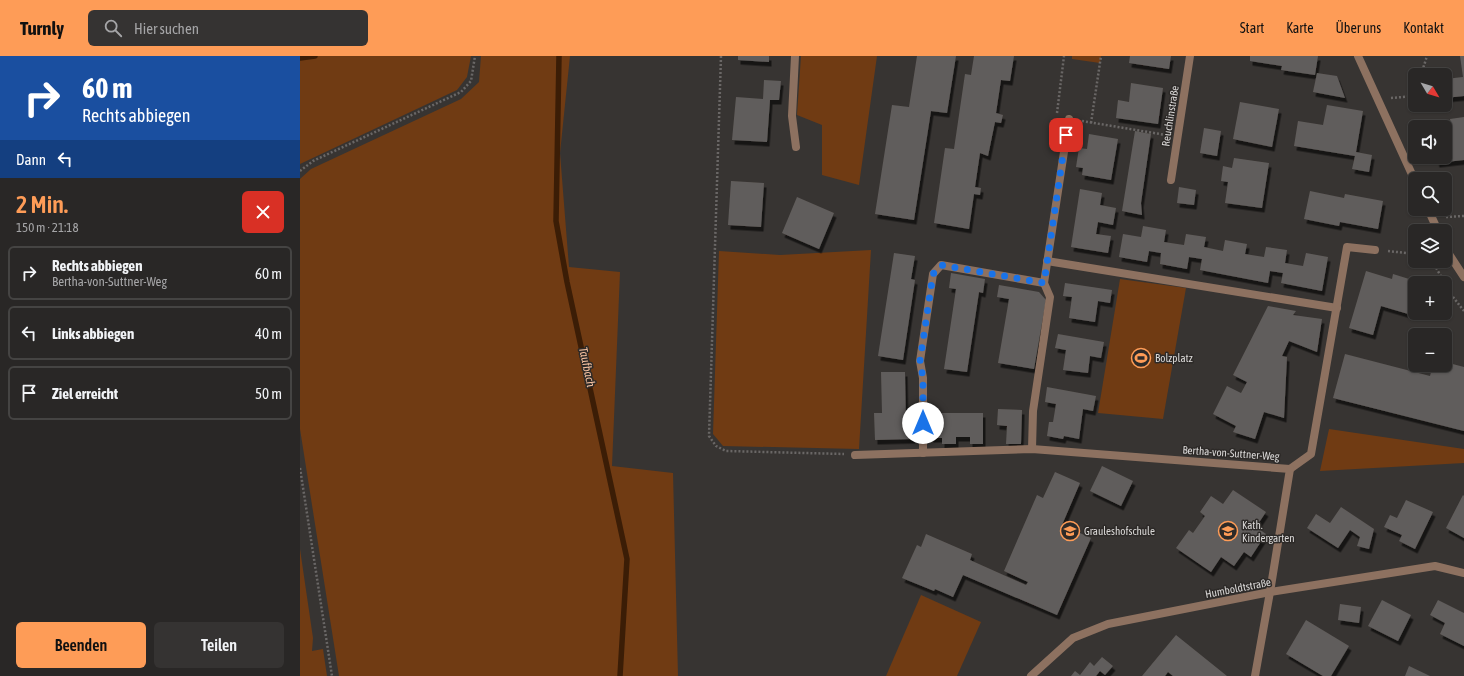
<!DOCTYPE html>
<html lang="de">
<head>
<meta charset="utf-8">
<style>
  body { margin:0; font-family:"Asap Condensed",sans-serif; background:#353332; color:#f1f3f6; height:100vh; display:flex; flex-direction:column; font-size:15px; white-space:nowrap }
  * { box-sizing:border-box; margin:0 }
  p { font-size:13px; color:#a5a5a7 }
  .icon { flex:none; width:22px; height:22px; fill:none; stroke:currentColor; stroke-width:2; stroke-linecap:round; stroke-linejoin:round }
  .map { position:relative; flex:1; overflow:hidden }
  .details { display:flex; flex-direction:column; background:#292726; width:300px }
  .details>* { flex:none }
  .top-card { background:#1a4fa0; color:#fff; overflow:hidden }
  .needle { width:26px; rotate:128deg }
  .tools { position:absolute; left:1108px; top:12px; display:grid; gap:8px }
  .tools a { display:grid; place-items:center; width:44px; height:44px; border-radius:6px; background:#292726; box-shadow:0 1px 3px #0004,0 0 0 1px #454443; font-size:20px }
  .pin { position:absolute; display:grid; place-items:center; width:34px; height:34px; color:#fff; margin:-17px; border-radius:8px; box-shadow:0 2px 6px #0006 }
  .me { position:absolute; width:44px; margin:-22px; rotate:0deg; stroke-linejoin:round; filter:drop-shadow(0 0 3px #0008) }
  .turn { display:flex; align-items:center; gap:14px; height:84px; padding:0 16px; font-size:18px }
  .turn .icon { width:52px; height:52px; stroke-width:2.5 }
  .turn b { display:block; font-size:28px; line-height:34px }
  .then { display:flex; align-items:center; height:38px; padding:0 16px; background:#0003; gap:8px; font-size:15px }
  .round { display:grid; place-items:center; flex:none; width:42px; height:42px; border-radius:6px; background:#353332 }
  .summary { display:flex; align-items:center; justify-content:space-between; height:68px; padding:0 16px }
  h1 { font-size:24px; font-weight:600; line-height:30px; color:#fe9c57 }
  .cta { display:flex; gap:8px; margin-top:auto; padding:8px 16px }
  .cta a { flex:1; height:46px; border-radius:6px; background:#fe9c57; color:#111; font-size:16px; font-weight:600; line-height:46px; text-align:center }
  .cta a+a { background:#353332; color:#f1f3f6 }
  ul { padding:0; list-style:none }
  li { display:flex; align-items:center; gap:12px; height:54px; margin:0 8px 6px; padding:0 8px; border:2px solid #454443; border-radius:6px }
  li div { flex:1 }
  li b { display:block; font-size:15px }
  li em { font-style:normal }
  header { display:flex; align-items:center; gap:24px; box-sizing:border-box; height:56px; padding:0 20px; background:#fe9c57; color:#111 }
  header strong { font-size:19px }
  nav { display:flex; gap:22px; margin-inline-start:auto; font-size:14px }
  .search { width:280px; height:36px; background:#353332; display:flex; align-items:center; gap:10px; box-sizing:border-box; padding:0 14px; border-radius:6px; color:#a5a5a7; font-size:15px }
  main { display:flex; flex:1; min-height:0 }
  .map>svg:first-child { display:block }
  .green { fill:#703b13 }
  .lines { fill:none; stroke-linecap:round; stroke-linejoin:round }
  .stream { stroke:#3b1d06; stroke-width:5.5 }
  .building { fill:#615d5b; filter:url(#shadow) }
  .path { stroke:#6a6766; stroke-width:2.5; stroke-dasharray:2 2; stroke-linecap:butt }
  .lane { stroke:#8d7160; stroke-width:8 }
  .street { stroke:#8d7160; stroke-width:8 }
  .route { stroke:#1a73e8; stroke-width:7; stroke-dasharray:0 12.6 }
  .labels { text-anchor:middle; dominant-baseline:central; stroke-width:3; stroke-linejoin:round; paint-order:stroke }
  .street-label { font-size:11px; fill:#dad8d7; stroke:#2d2a28 }
  .poi-label { font-size:11px; fill:#dad8d7; stroke:#2d2a28; text-anchor:start }
  .water-label { font-size:12px; font-style:italic; fill:#f7c2a0; stroke:#2d2a28 }
</style>
</head>
<body>
<header>
<strong>Turnly</strong>
<div class="search"><svg class="icon" aria-label="search" viewBox="0 0 24 24"><circle cx="10" cy="10" r="6"/><path d="M15 15l6 6"/></svg>Hier suchen</div>
<nav><a>Start</a><a>Karte</a><a>Über uns</a><a>Kontakt</a></nav>
</header>
<main>
<section class="details">
<div class="top-card">
<div class="turn"><svg class="icon" aria-label="right" viewBox="0 0 24 24"><path d="M7 20v-9h11M14 6l5 5-5 5"/></svg><div><b>60 m</b>Rechts abbiegen</div></div>
<div class="then">Dann<svg class="icon" aria-label="left" viewBox="0 0 24 24"><path d="M17 20v-9H6M10 6l-5 5 5 5"/></svg></div>
</div>
<div class="summary"><div><h1>2 Min.</h1><p>150 m · 21:18</p></div><a class="round" style="background:#d93025;color:#fff"><svg class="icon" aria-label="close" viewBox="0 0 24 24"><path d="M6 6l12 12M18 6L6 18"/></svg></a></div>
<ul>
<li><svg class="icon" aria-label="right" viewBox="0 0 24 24"><path d="M7 20v-9h11M14 6l5 5-5 5"/></svg><div><b>Rechts abbiegen</b><p>Bertha-von-Suttner-Weg</p></div><em>60 m</em></li>
<li><svg class="icon" aria-label="left" viewBox="0 0 24 24"><path d="M17 20v-9H6M10 6l-5 5 5 5"/></svg><div><b>Links abbiegen</b></div><em>40 m</em></li>
<li><svg class="icon" aria-label="arrive" viewBox="0 0 24 24"><path d="M6 21V4h12l-3 4 3 4H6"/></svg><div><b>Ziel erreicht</b></div><em>50 m</em></li>
</ul>
<div class="cta"><a>Beenden</a><a>Teilen</a></div>
</section>
<div class="map">
<svg width="1164" height="620" viewBox="0 0 1164 620">
  <defs>
    <filter id="shadow"><feDropShadow dx="2.5" dy="4.5" stdDeviation="0" flood-color="#0009"/></filter>
  </defs>
  <rect width="100%" height="100%" fill="#373432"/>
  <g class="green">
    <path d="M0,0h171l-4,21 -10,13 -157,74z"/>
    <path d="M181,0h89l-10,97 9,114 51,5 -8,194 61,7 5,203h-339l-39,-247v-250l11,-10 150,-70 18,-17z"/>
    <path d="M501,0h76l-18,129 -37,-10v-50l-25,-10z"/>
    <path d="M772,0h29l-1,7 -28,-4z"/>
    <path d="M571,194l-12,199 -136,-3 -10,-12 6,-183 61,4z"/>
    <path d="M820,223l66,9 -23,131 -65,-6z"/>
    <path d="M1029,373l135,20v14l-144,8z"/>
    <path d="M0,493l13,89 -1,13 11,-2 4,27h-27z"/>
    <path d="M621,539l60,27 -24,54h-71z"/>
  </g>
  <g class="lines">
    <g class="stream">
      <path d="M259,0l-3,165 11,61 60,277 -7,117"/>
      <path d="M0,2l15,-2"/>
    </g>
  </g>
  <g class="building">
    <path d="M438,0h31v6l-31,-2z"/>
    <path d="M617,0h39l-9,57 -16,-2 -17,109 -39,-6 17,-109 17,2z"/>
    <path d="M674,0h40l-4,25 -9,-1 -5,33 7,2 -2,8 -6,-1 -7,34 -8,-3 -5,34 6,1 -1,7 -6,-1 -5,35 -35,-6 11,-75 9,1 11,-75 6,1z"/>
    <path d="M830,0h41l-2,13 -40,-6z"/>
    <path d="M950,0h68l-3,19 -34,-5 1,-4 -32,-5z"/>
    <path d="M1160,0h4v40l-19,2v-19l18,-2z"/>
    <path d="M1017,17l20,3 8,22 -32,-6z"/>
    <path d="M464,24l17,1 -2,19h-9l-3,42 -35,-2 4,-43 27,2z"/>
    <path d="M831,27l32,5 -5,36 -42,-6 2,-18 11,2z"/>
    <path d="M940,46l39,7 -7,38 -39,-8z"/>
    <path d="M1027,49l36,6 -7,41 16,3 -3,17 -17,-3 3,-13 -61,-10 4,-25 25,4z"/>
    <path d="M1164,61v43l-27,3 -1,-6h9v-23l7,-1 -2,-14z"/>
    <path d="M904,72l17,3 -4,25 -17,-3z"/>
    <path d="M835,75l16,3 -10,69 1,12 -20,-4z"/>
    <path d="M789,78l29,5 -7,41 -29,-5 1,-7 -7,-1 3,-19 8,1z"/>
    <path d="M934,102l35,5 -7,45 -37,-5 3,-21 -7,-1 2,-15 9,2z"/>
    <path d="M431,125l33,2 -3,44 -33,-2z"/>
    <path d="M879,131l17,3 -2,15 -17,-2z"/>
    <path d="M780,133l22,4 -2,12 16,3 -3,17 -15,-3 -2,12 15,2 -3,17 -37,-6z"/>
    <path d="M1010,135l34,7 1,-4 38,7 -5,28 -38,-7 -1,4 -35,-7z"/>
    <path d="M497,141l37,16 -15,36 -37,-16z"/>
    <path d="M843,170l23,4 -2,12 20,3 2,-11 20,3 -2,10 19,4 2,-11 22,4 -2,10 19,3 2,-10 21,3 -2,13 18,3 3,-13 22,4 -6,34 -41,-8 2,-10 -13,-2 -2,12 -68,-13 2,-11 -13,-2 -2,12 -27,-5 1,-11 -12,-2 -2,11 -28,-5 4,-23 18,3z"/>
    <path d="M594,197l21,3 -4,23 4,1 -12,80 -25,-4z"/>
    <path d="M1066,215l26,8 1,-5 29,9h-7v33l-34,-10 -8,29 -24,-7z"/>
    <path d="M651,217l34,6 -2,14 -4,-1 -12,80 -23,-3 12,-80 -7,-1z"/>
    <path d="M765,227l47,7 -2,13 -12,-2 -3,21 -26,-4 3,-21 -9,-1z"/>
    <path d="M699,229l40,7 7,8 -12,69 -36,-6 11,-64 -12,-2z"/>
    <path d="M968,250l28,5 -3,4 29,4 -5,33 -28,-11 -7,15 5,1 -3,61 -20,-6 -9,27 -22,-7 3,-6 -23,-12 14,-28 14,7 6,-11 -14,-7z"/>
    <path d="M758,278l46,8 -3,16 -11,-2 -2,17 -25,-3 3,-20 -11,-2z"/>
    <path d="M1045,298l85,22 3,-11h12v-3l19,5v64l-131,-33z"/>
    <path d="M581,316h24l1,54h6l1,13 -38,1 -1,-27h8z"/>
    <path d="M747,331l49,9 -3,15 -10,-2 -4,30 -15,-3 -1,3 -16,-3 2,-14h4l3,-18 -11,-2z"/>
    <path d="M698,353l24,1 -1,34h-15l1,-18 -10,-1z"/>
    <path d="M630,357h53v31h-13v-7h-14v7h-14v-6h-11z"/>
    <path d="M802,410l31,15 -12,25 -31,-15z"/>
    <path d="M755,416l25,11 -18,42 29,13 -34,77 -94,-40 -10,22 -18,-8 -1,2 -32,-13 15,-33 4,2 5,-13 46,20 -2,6 56,25 2,-3 -24,-11 33,-76 6,3z"/>
    <path d="M933,434l33,22 -10,15 10,7 -15,23 -7,-5 -10,14 -13,-9 -10,15 -35,-24 13,-18 4,3 12,-17 -5,-4 11,-16 12,8z"/>
    <path d="M1163,439l1,1v42l-18,-10z"/>
    <path d="M1106,444l27,12 -18,37 -16,-8 3,-6 -18,-8 6,-12 7,3z"/>
    <path d="M1041,451l33,22 -5,20 -12,-3 3,-9 -10,-7 -12,18 -31,-20 9,-14 14,9z"/>
    <path d="M1082,544l29,15 -13,26 -30,-15z"/>
    <path d="M1138,544l26,13v33l-24,-12 5,-11 -15,-8z"/>
    <path d="M1040,548l21,3 -2,16 -21,-3z"/>
    <path d="M1006,564l43,26 -18,30h-8l-37,-22z"/>
    <path d="M876,579l51,41h-54l-5,-4 -3,4h-23z"/>
    <path d="M802,601l11,9 -8,9 -5,-4 -4,5h-25l4,-5 5,4 10,-13 4,4z"/>
    <path d="M1109,610l21,10h-25z"/>
  </g>
  <g class="lines">
    <g class="path">
      <path d="M421,0l-12,380 7,10 10,5 118,3"/>
      <path d="M1121,19l6,-19"/>
      <path d="M1091,42l24,-2"/>
      <path d="M757,57l7,-57"/>
      <path d="M782,65l84,14"/>
      <path d="M791,67l10,-67"/>
      <path d="M0,115l13,-10 148,-69 10,-11 4,-25"/>
      <path d="M1146,161l18,-1"/>
      <path d="M1088,195l27,3"/>
      <path d="M1132,205l13,22"/>
      <path d="M1145,227l8,14 11,14"/>
      <path d="M0,412l32,208"/>
    </g>
    <g class="lane">
      <path d="M747,205l290,47"/>
      <path d="M744,227l25,-164"/>
      <path d="M990,413l21,-15 36,-207 28,3"/>
    </g>
    <g class="street">
      <path d="M495,0l-3,60 4,31"/>
      <path d="M1058,0l57,125"/>
      <path d="M871,124l19,-124"/>
      <path d="M1128,153l10,22"/>
      <path d="M1145,192l19,29"/>
      <path d="M623,397v-75l-3,-17 13,-87 8,-9 103,18 6,14 -17,114 -1,38"/>
      <path d="M555,399l177,-6 258,20 -20,123 -15,84"/>
      <path d="M731,620l42,-38 35,-14 162,-32 165,-26 29,7"/>
    </g>
  </g>
  <g class="lines">
    <path class="route" d="M623,367v-45l-3,-17 13,-87 8,-9 103,18 22,-148"/>
  </g>
  <defs>
    <g id="stadium-ring" transform="scale(1)"><circle r="9.5" fill="#2d2a28" stroke="#fe9c57" stroke-width="1.5"/><path d="M0-5a6.5 5 0 1 0 0 10a6.5 5 0 1 0 0-10ZM-3.5-1.8h7v3.6h-7Z" fill="#fe9c57"/></g>
    <g id="school-ring" transform="scale(1)"><circle r="9.5" fill="#2d2a28" stroke="#fe9c57" stroke-width="1.5"/><path d="M0-5L7-2L0 1L-7-2ZM-4 1L0 2.5L4 1V4Q0 6-4 4Z" fill="#fe9c57"/></g>
  </defs>
  <g fill-rule="evenodd">
    <use href="#stadium-ring" x="841" y="302"/>
    <use href="#school-ring" x="770" y="475"/>
    <use href="#school-ring" x="928" y="475"/>
  </g>
  <g class="labels">
    <g class="street-label">
      <text transform="translate(870 60) rotate(-81)">Reuchlinstraße</text>
      <text transform="translate(931 397) rotate(4)">Bertha-von-Suttner-Weg</text>
      <text transform="translate(938 532) rotate(-11)">Humboldtstraße</text>
    </g>
    <g class="poi-label">
      <text x="855" y="302">Bolzplatz</text>
      <text x="942" y="469">Kath.<tspan x="942" dy="13">Kindergarten</tspan></text>
      <text x="784" y="475">Grauleshofschule</text>
    </g>
    <g class="water-label">
      <text transform="translate(287 311) rotate(78)">Taufbach</text>
    </g>
  </g>
</svg>
<div class="tools">
<a><svg class="needle" viewBox="-14 -14 28 28"><path d="M0-13l5 13h-10z" fill="#e53935"/><path d="M0 13l5-13h-10z" fill="#a5a5a7"/></svg></a>
<a><svg class="icon" aria-label="sound" viewBox="0 0 24 24"><path d="M4 9h4l5-4v14l-5-4H4zM17 9q2 3 0 6"/></svg></a>
<a><svg class="icon" aria-label="search" viewBox="0 0 24 24"><circle cx="10" cy="10" r="6"/><path d="M15 15l6 6"/></svg></a>
<a><svg class="icon" aria-label="layers" viewBox="0 0 24 24"><path d="M12 4l9 5-9 5-9-5zM3 14l9 5 9-5"/></svg></a>
<a>+</a>
<a>−</a>
</div>
<div class="pin" style="left:766px;top:79px;background:#d93025"><svg class="icon" aria-label="arrive" viewBox="0 0 24 24"><path d="M6 21V4h12l-3 4 3 4H6"/></svg></div>
<svg class="me" style="left:623px;top:367px" viewBox="-20 -20 40 40"><circle r="19" fill="#fff"/><path d="M0-13L10 11 0 6-10 11z" fill="#1a73e8"/></svg>
</div>
</main>
</body>
</html>
